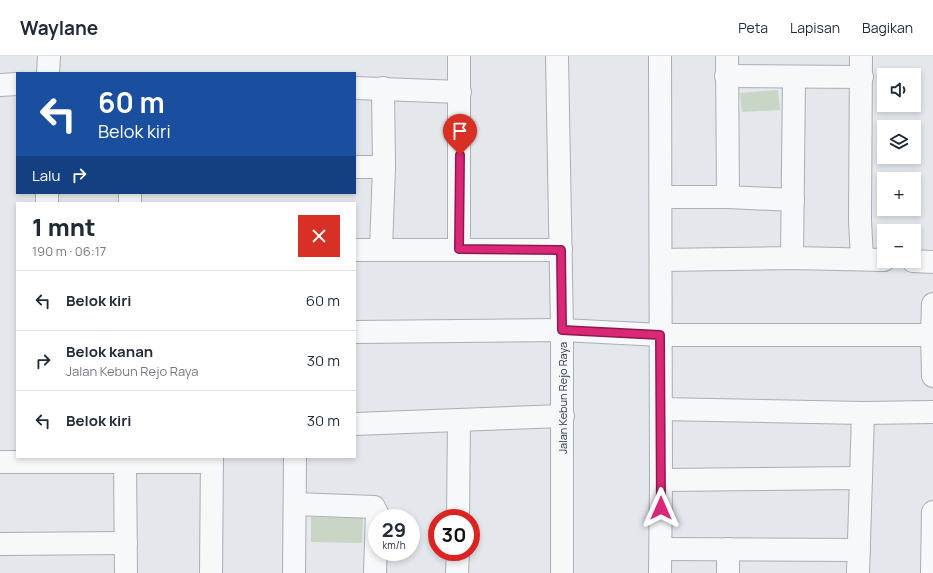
<!DOCTYPE html>
<html lang="id">
<head>
<meta charset="utf-8">
<style>
  body { margin:0; font-family:Manrope,sans-serif; background:#f6f6f7; color:#1f2937; height:100vh; display:flex; flex-direction:column; font-size:15px; white-space:nowrap }
  * { box-sizing:border-box; margin:0 }
  p { font-size:13px; color:#747a83 }
  .icon { flex:none; width:22px; height:22px; fill:none; stroke:currentColor; stroke-width:2; stroke-linecap:round; stroke-linejoin:round }
  .map { position:relative; flex:1; overflow:hidden }
  .panel { position:absolute; left:16px; top:146px; width:340px; height:256px; display:flex; flex-direction:column; background:#fff; border-radius:0px; box-shadow:0 2px 6px #0003 }
  .panel>* { flex:none }
  .banner { position:absolute; left:16px; top:16px; width:340px; height:122px; border-radius:0px; box-shadow:0 2px 6px #0003; background:#1a4fa0; color:#fff; overflow:hidden }
  .tools { position:absolute; left:877px; top:12px; display:grid; gap:8px }
  .tools a { display:grid; place-items:center; width:44px; height:44px; border-radius:0px; background:#fff; box-shadow:0 2px 6px #0003; font-size:20px }
  .speed { position:absolute; left:368px; top:453px; display:flex; gap:8px; font-size:20px; font-weight:700; text-align:center }
  .speed>* { display:grid; place-content:center; width:52px; height:52px; border-radius:50%; background:#fff; box-shadow:0 2px 6px #0003; line-height:1 }
  .speed small { font-size:10px; font-weight:400 }
  .speed .limit { border:6px solid #d22; background:#fff; color:#111 }
  .pin { position:absolute; display:grid; place-items:center; width:34px; height:34px; color:#fff; margin:-41px -17px; border-radius:50% 50% 50% 0; rotate:-45deg; box-shadow:0 0 4px #0007 }
  .pin .icon { rotate:45deg }
  .me { position:absolute; width:44px; margin:-22px; rotate:0deg; stroke-linejoin:round; filter:drop-shadow(0 0 3px #0008) }
  .turn { display:flex; align-items:center; gap:14px; height:84px; padding:0 16px; font-size:18px }
  .turn .icon { width:52px; height:52px; stroke-width:2.5 }
  .turn b { display:block; font-size:28px; line-height:34px }
  .then { display:flex; align-items:center; height:38px; padding:0 16px; background:#0003; gap:8px; font-size:15px }
  .round { display:grid; place-items:center; flex:none; width:42px; height:42px; border-radius:0px; background:#f6f6f7 }
  .head { display:flex; align-items:center; justify-content:space-between; height:68px; padding:0 16px }
  h1 { font-size:24px; font-weight:800; line-height:30px }
  ul { padding:0; list-style:none }
  li { display:flex; align-items:center; gap:12px; height:60px; padding:0 16px; border-top:1px solid #e0e1e3 }
  li div { flex:1 }
  li b { display:block; font-size:15px }
  li em { font-style:normal }
  header { display:flex; align-items:center; gap:24px; box-sizing:border-box; height:56px; padding:0 20px; background:#fff; border-bottom:1px solid #e0e1e3 }
  header strong { font-size:19px }
  nav { display:flex; gap:22px; margin-inline-start:auto; font-size:14px }
  .map>svg:first-child { display:block }
  .grass { fill:#c9d6c5 }
  .lines { fill:none; stroke-linecap:round; stroke-linejoin:round }
  .street-casing { stroke:#a9aeb7; stroke-width:24 }
  .street { stroke:#f7f8fa; stroke-width:22 }
  .route-casing { stroke:#8e194d; stroke-width:10 }
  .route { stroke:#db2777; stroke-width:7 }
  .labels { text-anchor:middle; dominant-baseline:central; stroke-width:3; stroke-linejoin:round; paint-order:stroke }
  .street-label { font-size:11px; fill:#2b3445; stroke:#f4f6f9 }
</style>
</head>
<body>
<header>
<strong>Waylane</strong>
<nav><a>Peta</a><a>Lapisan</a><a>Bagikan</a></nav>
</header>
<div class="map">
<svg width="933" height="517" viewBox="0 0 933 517">
  <rect width="100%" height="100%" fill="#e4e7ec"/>
  <g class="grass">
    <path d="M778,34l2,20 -38,2 -2,-19z"/>
    <path d="M311,461l52,1 -1,25 -51,-1z"/>
  </g>
  <g class="lines">
    <g class="street-casing">
      <g id="street">
        <path d="M459,0v193"/>
        <path d="M557,0l5,274v243"/>
        <path d="M660,0l1,424 -1,93"/>
        <path d="M727,0l1,141"/>
        <path d="M861,0l-1,164 2,39"/>
        <path d="M48,17l1,-17"/>
        <path d="M726,20l136,1"/>
        <path d="M0,29l17,-1"/>
        <path d="M355,32l105,4"/>
        <path d="M355,111h29"/>
        <path d="M661,141h67l65,3"/>
        <path d="M47,147v-10"/>
        <path d="M130,147v-10"/>
        <path d="M381,193l3,-82 -1,-79"/>
        <path d="M355,194h206"/>
        <path d="M792,202l2,-180"/>
        <path d="M661,204l131,-2 92,2"/>
        <path d="M913,205l20,1"/>
        <path d="M933,248l-1,31 1,41"/>
        <path d="M355,276l207,-2 99,5h271"/>
        <path d="M661,353l202,4 70,-1"/>
        <path d="M355,368l208,-8"/>
        <path d="M0,406h212"/>
        <path d="M125,406l1,111"/>
        <path d="M661,424l200,-2"/>
        <path d="M295,448l79,3 3,6 -2,60"/>
        <path d="M458,462l1,-97"/>
        <path d="M0,488l126,-1"/>
        <path d="M661,493l198,1"/>
        <path d="M728,493v24"/>
        <path d="M211,517l1,-116"/>
        <path d="M294,517l1,-116"/>
        <path d="M457,517l1,-21"/>
        <path d="M858,517l5,-160"/>
        <path d="M932,517l1,-61"/>
      </g>
    </g>
    <use href="#street" class="street"/>
  </g>
  <g class="lines">
    <g class="route-casing">
      <path id="route" d="M460,99l-1,94 102,1 1,80 98,5 1,173"/>
    </g>
    <use href="#route" class="route"/>
  </g>
  <g class="labels">
    <g class="street-label">
      <text transform="translate(562 342) rotate(-90)">Jalan Kebun Rejo Raya</text>
    </g>
  </g>
</svg>
<div class="tools">
<a><svg class="icon" aria-label="sound" viewBox="0 0 24 24"><path d="M4 9h4l5-4v14l-5-4H4zM17 9q2 3 0 6"/></svg></a>
<a><svg class="icon" aria-label="layers" viewBox="0 0 24 24"><path d="M12 4l9 5-9 5-9-5zM3 14l9 5 9-5"/></svg></a>
<a>+</a>
<a>−</a>
</div>
<div class="speed"><div>29<small>km/h</small></div><div class="limit">30</div></div>
<div class="pin" style="left:460px;top:99px;background:#d93025"><svg class="icon" aria-label="arrive" viewBox="0 0 24 24"><path d="M6 21V4h12l-3 4 3 4H6"/></svg></div>
<svg class="me" style="left:661px;top:452px" viewBox="-20 -20 40 40"><path d="M0-17L14 15 0 8-14 15z" fill="#db2777" stroke="#fff" stroke-width="4"/></svg>
<div class="banner">
<div class="turn"><svg class="icon" aria-label="left" viewBox="0 0 24 24"><path d="M17 20v-9H6M10 6l-5 5 5 5"/></svg><div><b>60 m</b>Belok kiri</div></div>
<div class="then">Lalu<svg class="icon" aria-label="right" viewBox="0 0 24 24"><path d="M7 20v-9h11M14 6l5 5-5 5"/></svg></div>
</div>
<section class="panel">
<div class="head"><div><h1>1 mnt</h1><p>190 m · 06:17</p></div><a class="round" style="background:#d93025;color:#fff"><svg class="icon" aria-label="close" viewBox="0 0 24 24"><path d="M6 6l12 12M18 6L6 18"/></svg></a></div>
<ul>
<li><svg class="icon" aria-label="left" viewBox="0 0 24 24"><path d="M17 20v-9H6M10 6l-5 5 5 5"/></svg><div><b>Belok kiri</b></div><em>60 m</em></li>
<li><svg class="icon" aria-label="right" viewBox="0 0 24 24"><path d="M7 20v-9h11M14 6l5 5-5 5"/></svg><div><b>Belok kanan</b><p>Jalan Kebun Rejo Raya</p></div><em>30 m</em></li>
<li><svg class="icon" aria-label="left" viewBox="0 0 24 24"><path d="M17 20v-9H6M10 6l-5 5 5 5"/></svg><div><b>Belok kiri</b></div><em>30 m</em></li>
</ul>
</section>
</div>
</body>
</html>
